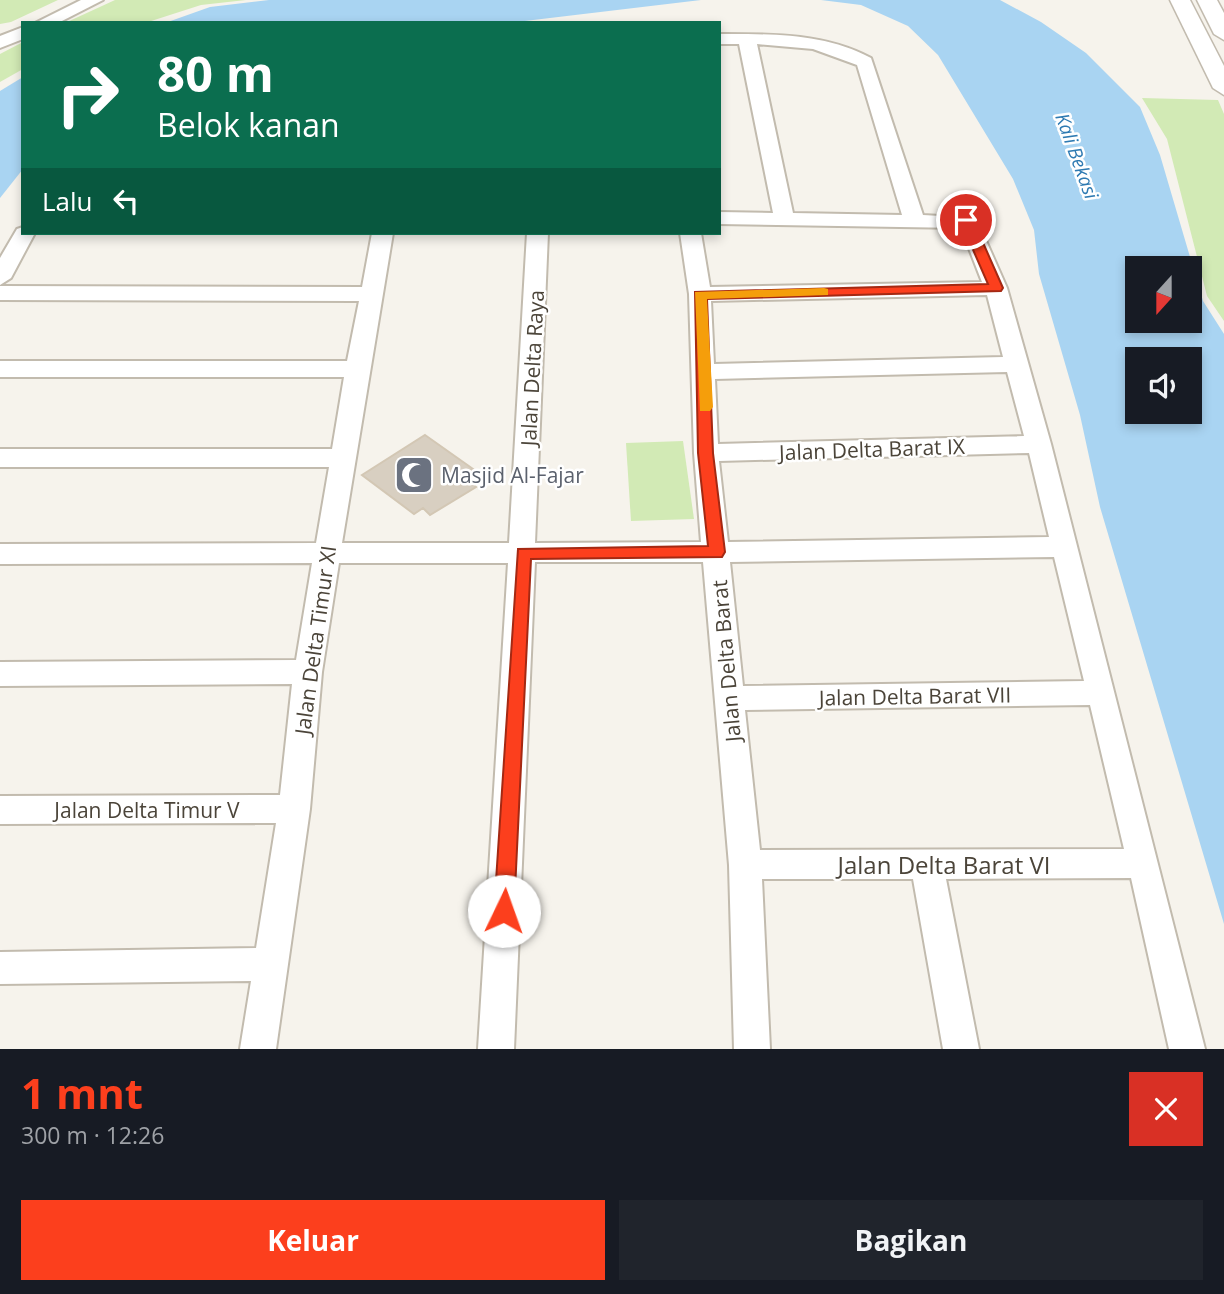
<!DOCTYPE html>
<html lang="id">
<head>
<meta charset="utf-8">
<style>
  body { margin:0; font-family:"Open Sans",sans-serif; background:#20242c; color:#f1f3f6; height:100vh; display:flex; flex-direction:column; font-size:26px; white-space:nowrap }
  * { box-sizing:border-box; margin:0 }
  p { font-size:23px; color:#9ea1a6 }
  .icon { flex:none; width:38px; height:38px; fill:none; stroke:currentColor; stroke-width:2; stroke-linecap:round; stroke-linejoin:round }
  .map { position:relative; height:1049px; overflow:hidden }
  .sheet { display:flex; flex-direction:column; background:#171b24; flex:1 }
  .sheet>* { flex:none }
  .guide { position:absolute; left:21px; top:21px; width:700px; height:214px; border-radius:0px; box-shadow:0 4px 10px #0003; background:#0b6e4f; color:#fff; overflow:hidden }
  .needle { width:46px; rotate:201deg }
  .buttons { position:absolute; left:1125px; top:256px; display:grid; gap:14px }
  .buttons a { display:grid; place-items:center; width:77px; height:77px; border-radius:0px; background:#171b24; box-shadow:0 4px 10px #0003; font-size:35px }
  .pin { position:absolute; display:grid; place-items:center; width:60px; height:60px; color:#fff; margin:-30px; border:4px solid #fff; border-radius:50%; box-shadow:0 2px 7px #0007 }
  .me { position:absolute; width:77px; margin:-38px; rotate:3deg; stroke-linejoin:round; filter:drop-shadow(0 0 5px #0008) }
  .turn { display:flex; align-items:center; gap:24px; height:147px; padding:0 21px; font-size:32px }
  .turn .icon { width:91px; height:91px; stroke-width:2.5 }
  .turn b { display:block; font-size:49px; line-height:60px }
  .then { display:flex; align-items:center; height:66px; padding:0 21px; background:#0003; gap:14px; font-size:26px }
  .round { display:grid; place-items:center; flex:none; width:74px; height:74px; border-radius:0px; background:#20242c }
  .overview { display:flex; align-items:center; justify-content:space-between; height:119px; padding:0 21px }
  h1 { font-size:42px; font-weight:700; line-height:52px; color:#fc3f1d }
  .cta { display:flex; gap:14px; margin-top:auto; padding:14px 21px }
  .cta a { flex:1; height:80px; border-radius:0px; background:#fc3f1d; color:#fff; font-size:28px; font-weight:700; line-height:80px; text-align:center }
  .cta a+a { background:#20242c; color:#f1f3f6 }
  .map>svg:first-child { display:block }
  .green { fill:#d2eab5 }
  .water { fill:#a9d4f2; fill-rule:evenodd }
  .building { fill:#d8cfc1; stroke:#d3c7b4; stroke-width:2 }
  .lines { fill:none; stroke-linecap:round; stroke-linejoin:round }
  .minor-casing { stroke:#c2bbae; stroke-width:4 }
  .tertiary-casing { stroke:#c2bbae; stroke-width:3 }
  .minor { fill:#fff; fill-rule:evenodd }
  .tertiary { fill:#fff; fill-rule:evenodd }
  .route { fill:#fc3f1d; stroke:#a42913; stroke-width:2 }
  .slow { fill:#f59e0b }
  .labels { text-anchor:middle; dominant-baseline:central; stroke-width:5; stroke-linejoin:round; paint-order:stroke }
  .far-water-label { font-size:19px; font-style:italic; fill:#2e7ab2; stroke:#fff }
  .street-label { font-size:21px; fill:#4b4439; stroke:#fff }
  .worship-label { font-size:21px; fill:#5b616d; stroke:#fff; text-anchor:start }
  .near-street-label { font-size:24px; fill:#4b4439; stroke:#fff }
</style>
</head>
<body>
<div class="map">
<svg width="1224" height="1049" viewBox="0 0 1224 1049">
  <rect width="100%" height="100%" fill="#f6f3ec"/>
  <g class="green">
    <path d="M0,0h58l-47,22 -11,2z"/>
    <path d="M115,0h131l-45,5 -56,18h-80z"/>
    <path d="M23,42v27l-23,13v-28z"/>
    <path d="M1142,98l76,2 6,14v207l-17,-25 -40,-157z"/>
    <path d="M683,441l11,78 -63,2 -5,-78z"/>
  </g>
  <g class="water">
    <path d="M269,0h432l-193,23h-343l45,-16z"/>
    <path d="M821,0h179l41,22 45,31 54,54 20,48 43,146 21,33v590l-124,-417 -20,-92 -41,-141 -5,-44 -21,-51 -75,-124 -30,-29 -47,-21zM1138,268h52v52h-52zM1138,359h52v52h-52z"/>
    <path d="M23,77v92l-23,29v-107z"/>
  </g>
  <path class="building" d="M425,435l48,34 -8,6 11,12 -46,28 -7,-7 -9,6 -52,-39z"/>
  <g class="lines">
    <g class="minor-casing">
      <g id="minor">
        <path d="M81,0h22l-45,23h-23z"/>
        <path d="M23,27v12l-23,9v-12z"/>
        <path d="M719,34c53,0 105,-1 152,24l52,157 53,3 31,70 44,156 154,605h-36l-38,-171 -185,1 33,170h-36l-30,-170h-151l8,170h-36l-5,-184 -26,-303h-168l-21,487h-36l30,-486h-169l-17,109 -12,137 -34,240h-36l11,-68 -251,3v-32l256,-4 20,-125 -276,1v-28l280,-1 12,-111 -292,2v-24l296,-2 16,-97 -312,1v-20l316,-1 13,-76h-329v-18h332l12,-72h-344v-16h347l12,-60 -359,-1v-14l362,1 10,-54h21l-51,310h167l18,-310h21l-13,310 166,-1 -7,-89 -5,-159 -9,-61h21l9,54 272,-5 -21,-54 -242,-4v-12l54,1 -34,-169h-20zM757,44l56,5 44,16 45,150 -109,-2zM987,295l16,62 -289,7 -3,-63zM1007,372l17,64 -306,8 -3,-65zM1029,453l20,84 -321,5 -9,-81zM1054,557l30,124 -341,5 -13,-124zM1090,705l34,144 -364,1 -15,-140z"/>
        <path d="M23,227v6h12l-24,45 -11,7v-27l17,-29z"/>
      </g>
    </g>
    <g class="tertiary-casing">
      <g id="tertiary">
        <path d="M1170,0h20l34,66v29l-11,-7z"/>
        <path d="M1197,0h20l7,13v27l-10,-6z"/>
      </g>
    </g>
    <use href="#minor" class="minor"/>
    <use href="#tertiary" class="tertiary"/>
  </g>
  <path class="route" d="M966,216l7,4 30,68 -2,3 -294,8 6,154 12,99 -3,5 -191,2 -17,352 -3,7 -7,3 -7,-3 -3,-7 24,-362 190,-3 -10,-93 -3,-161 293,-8 -28,-64z"/>
  <path class="slow" d="M824,288l4,1v6l-121,4 6,108 -3,4h-10l-5,-119z"/>
  <defs>
    <g id="mosque-square" transform="scale(2.0125)"><rect x="-9" y="-9" width="18" height="18" rx="4" fill="#6b7280" stroke="#fff"/><path d="M3.5-4.9A6 6 0 1 0 3.5 4.9A5 5 0 1 1 3.5-4.9Z" fill="#fff"/></g>
  </defs>
  <g fill-rule="evenodd">
    <use href="#mosque-square" x="414" y="475"/>
  </g>
  <g class="labels">
    <g class="far-water-label">
      <text transform="translate(1077 156) rotate(70)">Kali Bekasi</text>
    </g>
    <g class="street-label">
      <text transform="translate(532 368) rotate(-87)">Jalan Delta Raya</text>
      <text transform="translate(872 449) rotate(-2)">Jalan Delta Barat IX</text>
      <text transform="translate(315 640) rotate(-82)">Jalan Delta Timur XI</text>
      <text transform="translate(726 661) rotate(-95)">Jalan Delta Barat</text>
      <text transform="translate(915 696) rotate(-1)">Jalan Delta Barat VII</text>
      <text x="147" y="810">Jalan Delta Timur V</text>
    </g>
    <g class="worship-label">
      <text x="441" y="475">Masjid Al-Fajar</text>
    </g>
    <g class="near-street-label">
      <text x="944" y="864">Jalan Delta Barat VI</text>
    </g>
  </g>
</svg>
<div class="buttons">
<a><svg class="needle" viewBox="-14 -14 28 28"><path d="M0-13l5 13h-10z" fill="#e53935"/><path d="M0 13l5-13h-10z" fill="#9ea1a6"/></svg></a>
<a><svg class="icon" aria-label="sound" viewBox="0 0 24 24"><path d="M4 9h4l5-4v14l-5-4H4zM17 9q2 3 0 6"/></svg></a>
</div>
<div class="pin" style="left:966px;top:220px;background:#d93025"><svg class="icon" aria-label="arrive" viewBox="0 0 24 24"><path d="M6 21V4h12l-3 4 3 4H6"/></svg></div>
<svg class="me" style="left:504px;top:911px" viewBox="-20 -20 40 40"><circle r="19" fill="#fff"/><path d="M0-13L10 11 0 6-10 11z" fill="#fc3f1d"/></svg>
<div class="guide">
<div class="turn"><svg class="icon" aria-label="right" viewBox="0 0 24 24"><path d="M7 20v-9h11M14 6l5 5-5 5"/></svg><div><b>80 m</b>Belok kanan</div></div>
<div class="then">Lalu<svg class="icon" aria-label="left" viewBox="0 0 24 24"><path d="M17 20v-9H6M10 6l-5 5 5 5"/></svg></div>
</div>
</div>
<section class="sheet">
<div class="overview"><div><h1>1 mnt</h1><p>300 m · 12:26</p></div><a class="round" style="background:#d93025;color:#fff"><svg class="icon" aria-label="close" viewBox="0 0 24 24"><path d="M6 6l12 12M18 6L6 18"/></svg></a></div>
<div class="cta"><a>Keluar</a><a>Bagikan</a></div>
</section>
</body>
</html>
